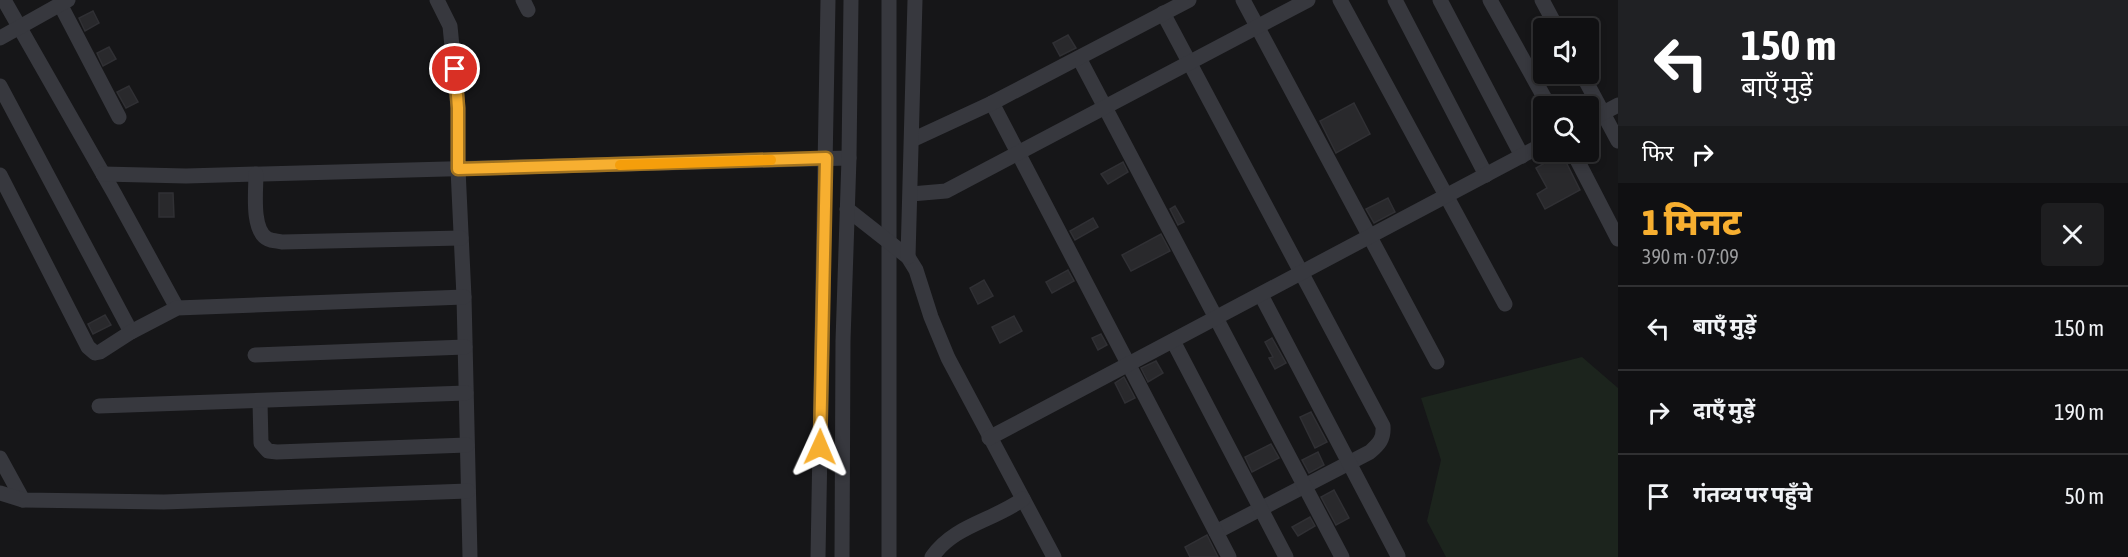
<!DOCTYPE html>
<html lang="hi">
<head>
<meta charset="utf-8">
<style>
  body { margin:0; font-family:"Asap Condensed","Noto Sans Devanagari",sans-serif; background:#1e1e20; color:#f1f3f6; height:100vh; display:flex; flex-direction:column; font-size:22px; white-space:nowrap }
  * { box-sizing:border-box; margin:0 }
  p { font-size:20px; color:#9c9d9f }
  .icon { flex:none; width:33px; height:33px; fill:none; stroke:currentColor; stroke-width:2; stroke-linecap:round; stroke-linejoin:round }
  .map { position:relative; flex:1; overflow:hidden }
  .drawer { display:flex; flex-direction:column; background:#101012; width:510px }
  .drawer>* { flex:none }
  .top-card { background:#202124; color:#fff; overflow:hidden }
  .fabs { position:absolute; left:1533px; top:18px; display:grid; gap:12px }
  .fabs a { display:grid; place-items:center; width:66px; height:66px; border-radius:6px; background:#101012; box-shadow:0 3px 9px #0003,0 0 0 2px #303032; font-size:30px }
  .pin { position:absolute; display:grid; place-items:center; width:51px; height:51px; color:#fff; margin:-26px; border:3px solid #fff; border-radius:50%; box-shadow:0 2px 6px #0007 }
  .me { position:absolute; width:66px; margin:-33px; rotate:1deg; stroke-linejoin:round; filter:drop-shadow(0 0 4px #0008) }
  .turn { display:flex; align-items:center; gap:21px; height:126px; padding:0 24px; font-size:27px }
  .turn .icon { width:78px; height:78px; stroke-width:2.5 }
  .turn b { display:block; font-size:42px; line-height:51px }
  .then { display:flex; align-items:center; height:57px; padding:0 24px; background:#0003; gap:12px; font-size:22px }
  .round { display:grid; place-items:center; flex:none; width:63px; height:63px; border-radius:6px; background:#1e1e20 }
  .overview { display:flex; align-items:center; justify-content:space-between; height:102px; padding:0 24px }
  h1 { font-size:36px; font-weight:800; line-height:45px; color:#f7af30 }
  ul { padding:0; list-style:none }
  li { display:flex; align-items:center; gap:18px; height:84px; padding:0 24px; border-top:2px solid #303032 }
  li div { flex:1 }
  li b { display:block; font-size:22px }
  li em { font-style:normal }
  main { display:flex; flex:1; min-height:0 }
  .map>svg:first-child { display:block }
  .green { fill:#1c241d }
  .building { fill:#29292c; stroke:#303034; stroke-width:1.5 }
  .lines { fill:none; stroke-linecap:round; stroke-linejoin:round }
  .minor { stroke:#37383e; stroke-width:15 }
  .route-casing { stroke:#a1721f; stroke-width:15 }
  .route { stroke:#f7af30; stroke-width:10 }
  .slow { stroke:#f59e0b; stroke-width:10 }
</style>
</head>
<body>
<main>
<div class="map">
<svg width="1618" height="557" viewBox="0 0 1618 557">
  <rect width="100%" height="100%" fill="#161618"/>
  <path class="green" d="M1582,357l36,31v169h-172l-19,-36 14,-61 -20,-62z"/>
  <g class="building">
    <path d="M93,11l6,12 -14,8 -6,-13z"/>
    <path d="M1068,35l8,13 -16,8 -7,-13z"/>
    <path d="M109,47l7,12 -13,7 -6,-13z"/>
    <path d="M129,86l9,16 -12,6 -9,-16z"/>
    <path d="M1354,103l16,31 -34,19 -16,-32z"/>
    <path d="M1550,152h11l19,38 -35,19 -8,-15 10,-6 -11,-20 12,-7 -3,-6z"/>
    <path d="M1123,162l5,10 -20,12 -7,-10z"/>
    <path d="M159,193h14l1,24h-15z"/>
    <path d="M1388,198l7,14 -21,11 -8,-14z"/>
    <path d="M1175,206l9,16 -6,3 -8,-16z"/>
    <path d="M1093,218l5,9 -23,13 -5,-9z"/>
    <path d="M1161,234l9,17 -39,20 -9,-16z"/>
    <path d="M1068,270l6,11 -22,12 -6,-11z"/>
    <path d="M984,280l9,16 -15,8 -8,-16z"/>
    <path d="M105,315l6,10 -18,9 -5,-10z"/>
    <path d="M1014,316l8,15 -22,12 -8,-16z"/>
    <path d="M1101,334l6,11 -9,5 -6,-12z"/>
    <path d="M1272,338l14,25 -11,6 -6,-11 4,-1 -8,-15z"/>
    <path d="M1156,361l7,12 -15,9 -7,-14z"/>
    <path d="M1124,377l11,21 -10,5 -10,-20z"/>
    <path d="M1311,412l16,30 -12,6 -15,-31z"/>
    <path d="M1271,444l8,14 -27,14 -7,-15z"/>
    <path d="M1318,452l6,13 -15,8 -7,-13z"/>
    <path d="M1334,490l15,28 -13,7 -15,-28z"/>
    <path d="M1310,517l5,9 -17,10 -6,-9z"/>
    <path d="M1207,535l11,22h-28l-5,-10z"/>
  </g>
  <g class="lines">
    <g class="minor">
      <path d="M4,0l110,193 63,115"/>
      <path d="M437,0l13,26 8,82v61l6,128 6,260"/>
      <path d="M523,0l5,10"/>
      <path d="M889,0v557"/>
      <path d="M1243,0l194,362"/>
      <path d="M1340,0l165,304"/>
      <path d="M1395,0l91,175"/>
      <path d="M1440,0l82,156"/>
      <path d="M1490,0l59,106"/>
      <path d="M1542,0l15,28"/>
      <path d="M60,4l59,113"/>
      <path d="M1163,13l220,413c1,13 -4,18 -13,26l-154,80"/>
      <path d="M0,38l68,-38"/>
      <path d="M1079,58l263,499"/>
      <path d="M1582,74l36,67"/>
      <path d="M0,86l131,246"/>
      <path d="M992,103l237,454"/>
      <path d="M1588,121l30,-16"/>
      <path d="M912,140l80,-37 197,-103"/>
      <path d="M1573,152l45,87"/>
      <path d="M103,174l83,2 663,-18"/>
      <path d="M256,174c0,16 -5,57 12,65 4,2 10,2 14,3l179,-4"/>
      <path d="M0,175l88,172 7,6 5,-1 31,-20 46,-24 287,-11"/>
      <path d="M911,194l35,-3 362,-191"/>
      <path d="M847,209l61,48 8,13 15,47 17,41 106,199"/>
      <path d="M908,257l7,-257"/>
      <path d="M1261,295l137,261"/>
      <path d="M1173,341l113,216"/>
      <path d="M255,355l210,-8"/>
      <path d="M260,402l1,41 7,8 9,1 190,-7"/>
      <path d="M99,406l367,-13"/>
      <path d="M989,438l555,-294"/>
      <path d="M0,458l23,42"/>
      <path d="M0,493l23,7 141,2 304,-11"/>
      <path d="M818,557l10,-557"/>
      <path d="M842,557l1,-216 6,-183 2,-158"/>
      <path d="M932,557c22,-32 61,-36 91,-58"/>
    </g>
  </g>
  <g class="lines">
    <g class="route-casing">
      <path id="route" d="M455,69l3,39v61l368,-11 -6,289"/>
    </g>
    <use href="#route" class="route"/>
    <path class="slow" d="M620,165l151,-5"/>
  </g>
</svg>
<div class="fabs">
<a><svg class="icon" aria-label="sound" viewBox="0 0 24 24"><path d="M4 9h4l5-4v14l-5-4H4zM17 9q2 3 0 6"/></svg></a>
<a><svg class="icon" aria-label="search" viewBox="0 0 24 24"><circle cx="10" cy="10" r="6"/><path d="M15 15l6 6"/></svg></a>
</div>
<div class="pin" style="left:455px;top:69px;background:#d93025"><svg class="icon" aria-label="arrive" viewBox="0 0 24 24"><path d="M6 21V4h12l-3 4 3 4H6"/></svg></div>
<svg class="me" style="left:820px;top:447px" viewBox="-20 -20 40 40"><path d="M0-17L14 15 0 8-14 15z" fill="#f7af30" stroke="#fff" stroke-width="4"/></svg>
</div>
<section class="drawer">
<div class="top-card">
<div class="turn"><svg class="icon" aria-label="left" viewBox="0 0 24 24"><path d="M17 20v-9H6M10 6l-5 5 5 5"/></svg><div><b>150 m</b>बाएँ मुड़ें</div></div>
<div class="then">फिर<svg class="icon" aria-label="right" viewBox="0 0 24 24"><path d="M7 20v-9h11M14 6l5 5-5 5"/></svg></div>
</div>
<div class="overview"><div><h1>1 मिनट</h1><p>390 m · 07:09</p></div><a class="round"><svg class="icon" aria-label="close" viewBox="0 0 24 24"><path d="M6 6l12 12M18 6L6 18"/></svg></a></div>
<ul>
<li><svg class="icon" aria-label="left" viewBox="0 0 24 24"><path d="M17 20v-9H6M10 6l-5 5 5 5"/></svg><div><b>बाएँ मुड़ें</b></div><em>150 m</em></li>
<li><svg class="icon" aria-label="right" viewBox="0 0 24 24"><path d="M7 20v-9h11M14 6l5 5-5 5"/></svg><div><b>दाएँ मुड़ें</b></div><em>190 m</em></li>
<li><svg class="icon" aria-label="arrive" viewBox="0 0 24 24"><path d="M6 21V4h12l-3 4 3 4H6"/></svg><div><b>गंतव्य पर पहुँचे</b></div><em>50 m</em></li>
</ul>
</section>
</main>
</body>
</html>
